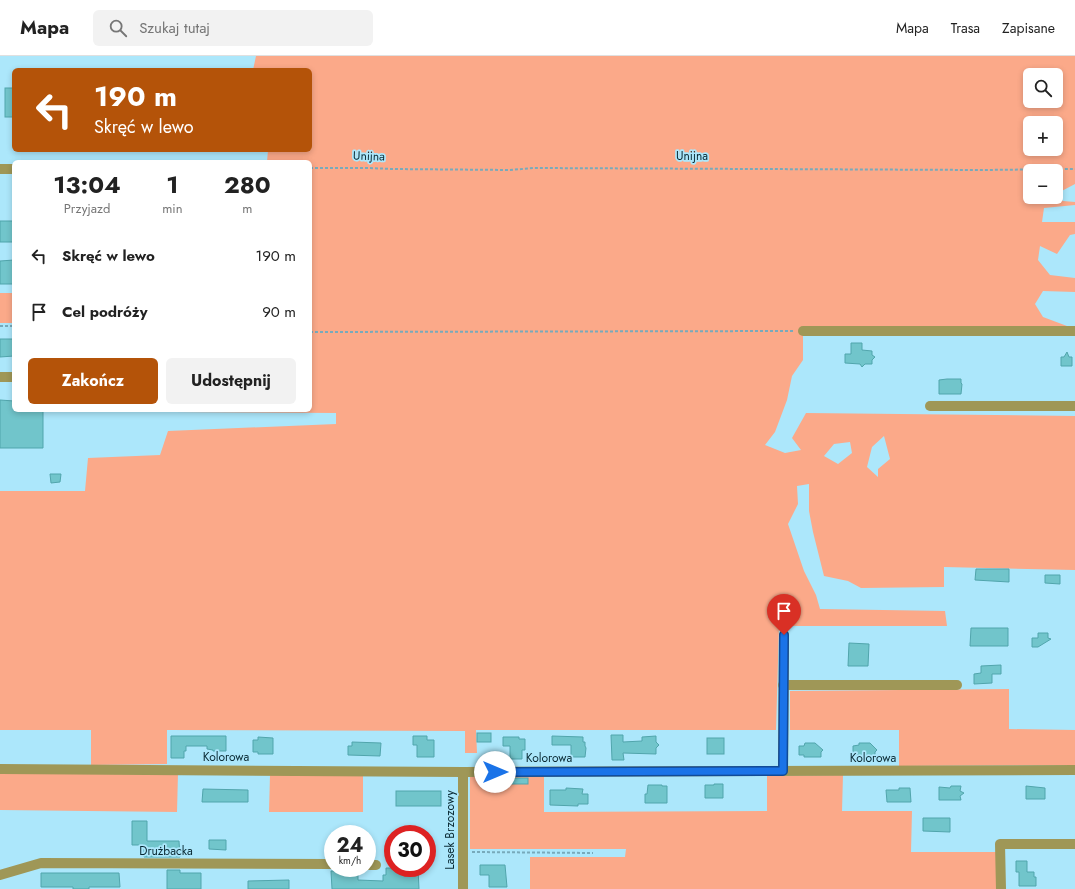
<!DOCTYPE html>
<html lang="pl">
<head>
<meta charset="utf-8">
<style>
  body { margin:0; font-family:Jost,sans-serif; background:#f2f2f2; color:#222; height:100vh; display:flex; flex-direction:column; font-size:15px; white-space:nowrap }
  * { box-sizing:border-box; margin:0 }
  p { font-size:13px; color:#767676 }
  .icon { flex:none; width:22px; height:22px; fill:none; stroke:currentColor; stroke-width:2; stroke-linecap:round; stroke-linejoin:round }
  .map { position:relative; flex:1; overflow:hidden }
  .details { position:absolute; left:12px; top:104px; width:300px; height:252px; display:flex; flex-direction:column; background:#fff; border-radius:6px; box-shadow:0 2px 6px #0003 }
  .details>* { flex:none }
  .guide { position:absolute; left:12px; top:12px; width:300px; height:84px; border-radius:6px; box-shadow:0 2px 6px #0003; background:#b45309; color:#fff; overflow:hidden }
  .buttons { position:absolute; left:1023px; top:12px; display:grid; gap:8px }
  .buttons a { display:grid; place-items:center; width:40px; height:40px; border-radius:6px; background:#fff; box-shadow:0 2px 6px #0003; font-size:20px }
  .speed { position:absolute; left:324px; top:769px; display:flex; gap:8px; font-size:20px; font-weight:700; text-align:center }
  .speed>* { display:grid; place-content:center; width:52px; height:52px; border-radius:50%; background:#fff; box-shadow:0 2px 6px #0003; line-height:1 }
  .speed small { font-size:10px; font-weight:400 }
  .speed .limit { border:6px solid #d22; background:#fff; color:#111 }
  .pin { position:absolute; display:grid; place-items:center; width:34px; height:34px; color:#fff; margin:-41px -17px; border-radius:50% 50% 50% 0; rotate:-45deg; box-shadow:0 0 4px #0007 }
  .pin .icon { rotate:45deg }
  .me { position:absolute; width:44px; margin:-22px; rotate:90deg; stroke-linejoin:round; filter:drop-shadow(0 0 3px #0008) }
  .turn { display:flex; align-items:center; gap:14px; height:84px; padding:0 16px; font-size:18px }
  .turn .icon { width:52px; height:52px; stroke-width:2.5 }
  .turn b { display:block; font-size:28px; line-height:34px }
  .eta { display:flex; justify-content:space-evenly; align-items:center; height:68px; text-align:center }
  .eta b { font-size:24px; font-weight:700; line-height:28px }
  .button { display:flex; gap:8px; margin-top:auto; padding:8px 16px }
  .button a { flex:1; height:46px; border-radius:6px; background:#b45309; color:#fff; font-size:16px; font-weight:700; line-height:46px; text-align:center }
  .button a+a { background:#f2f2f2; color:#222 }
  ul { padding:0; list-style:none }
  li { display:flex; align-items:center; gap:12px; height:56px; padding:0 16px }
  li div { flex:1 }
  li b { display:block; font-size:15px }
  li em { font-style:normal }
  header { display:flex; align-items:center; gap:24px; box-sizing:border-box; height:56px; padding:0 20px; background:#fff; border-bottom:1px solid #e0e0e0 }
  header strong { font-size:19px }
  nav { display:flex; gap:22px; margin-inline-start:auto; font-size:14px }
  .search { width:280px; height:36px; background:#f2f2f2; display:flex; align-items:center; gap:10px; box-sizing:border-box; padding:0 14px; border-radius:6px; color:#767676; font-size:15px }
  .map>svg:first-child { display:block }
  .green { fill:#fba989; fill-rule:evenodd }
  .building { fill:#71c5cb; stroke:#51a5ac }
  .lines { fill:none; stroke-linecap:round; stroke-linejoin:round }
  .path { stroke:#78aabb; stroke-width:2; stroke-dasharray:3 2; stroke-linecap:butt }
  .minor { stroke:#9f9757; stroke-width:10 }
  .route-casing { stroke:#114b97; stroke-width:10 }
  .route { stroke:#1a73e8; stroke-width:7 }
  .labels { text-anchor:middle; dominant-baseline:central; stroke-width:3.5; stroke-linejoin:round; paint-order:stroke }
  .street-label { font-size:12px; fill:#082832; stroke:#ace7fb }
</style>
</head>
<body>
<header>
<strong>Mapa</strong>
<div class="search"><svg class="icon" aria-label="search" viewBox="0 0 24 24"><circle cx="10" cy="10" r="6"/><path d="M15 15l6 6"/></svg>Szukaj tutaj</div>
<nav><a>Mapa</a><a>Trasa</a><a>Zapisane</a></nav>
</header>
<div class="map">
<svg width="1075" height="833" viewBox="0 0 1075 833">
  <rect width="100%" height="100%" fill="#ace7fb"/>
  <g class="green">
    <path d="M256,0h819v128l-19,10v-23h-26v26h26v-2l7,6 12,1v3l-31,3 -2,14h33v12l-5,1 -13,19 -17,-8 -2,14 12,15 25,3v14l-32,-1 -8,13 8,13 32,12 -272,2v29l-11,16 -5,24 -12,32 -10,13 20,8 16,-3 -9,-12 14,-25 269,3v154l-131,-3v20l-83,1 -13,-7 -24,-5 -11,-44 -4,-21v-27l-12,2 1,18 -10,20 16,47 12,24 4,14 125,2 2,15h-168l-3,104h-300l1,23h-12v-22l-298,-1v34l-76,1v-35h-91v-239h85l3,-33 72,-3 8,-24 168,-7v-11l-162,-1v-2h136v-248h-43l1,-12h42v-80h-57zM1030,19h26v26h-26zM1030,67h26v26h-26zM884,380l6,23 -12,10v8l-11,-10 5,-20zM850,386l2,11 -14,11 -14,-8 10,-12z"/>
    <rect x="0" y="237" width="14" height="30"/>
    <path d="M1009,633v40l66,1v35l-176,1v-36h-109v-39z"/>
    <path d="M178,717l-1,39 -177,-2v-36z"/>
    <path d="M470,718l74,2v36l223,-1v-35l76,-1 -1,36h70l-1,41h86v37h-467v-32h95l1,-8h-156z"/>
    <path d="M270,719h93v37h-94z"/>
  </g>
  <g class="building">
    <rect x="5" y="32" width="9" height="29"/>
    <rect x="0" y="165" width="14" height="21"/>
    <path d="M14,204v24h-14v-23z"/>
    <path d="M0,283h14v17l-14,1z"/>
    <path d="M851,287h11v7l10,1v4l3,2 -3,3v4h-7l-3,3 -2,-3 -15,-1v-9h6z"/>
    <path d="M1067,296l2,5h3v9h-11v-9h3z"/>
    <path d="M947,323h14v4l1,1 -1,10h-22v-14z"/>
    <path d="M0,344l14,1v9h29v38h-43z"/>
    <path d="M50,418h11l-1,8 -9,1z"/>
    <path d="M976,513h33v13l-34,-2z"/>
    <path d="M1045,519h15v9l-15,-1z"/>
    <path d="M971,572h37v18h-38z"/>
    <path d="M1038,577h10v5l3,1 -13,8h-6v-9h6z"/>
    <path d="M849,587l20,1 -1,22h-20z"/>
    <path d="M1001,609v9h-9v9l-18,1v-10l7,-1v-7z"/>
    <rect x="477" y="677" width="14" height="9"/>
    <path d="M611,679h12v7l19,-1v-4l14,-1v6l3,3 -3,3v6l-33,-1 1,7h-12z"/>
    <path d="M171,680h55v15h-13v-1l-6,-1v-3h-21v5h-2v7h-13z"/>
    <path d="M413,680h14v4h7v17h-17v-12h-4z"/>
    <path d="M552,680l31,1v5h2v4l1,2 -1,9h-14v-12h-19z"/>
    <path d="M258,681l15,1v16h-15v-2h-5v-12h5z"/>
    <path d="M503,681h16v2h6v11h-3v9h-12v-13h-7z"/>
    <rect x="707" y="682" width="17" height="16"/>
    <path d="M352,686l29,1 -1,13 -32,-1v-9h4z"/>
    <path d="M805,687h10l8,7 -2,2v5h-17v-2h-5v-9h5z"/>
    <path d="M859,687h11l7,7 -2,2v5h-17l1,-2h-6v-9l6,-1z"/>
    <rect x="511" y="722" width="17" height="6"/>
    <path d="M714,728h9v14h-18v-13h9z"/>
    <path d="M648,729h14v1h5v17h-22v-9h2z"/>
    <path d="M951,730h10l-1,5 4,2 -4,3 1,4h-22v-13l11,1z"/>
    <path d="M1026,730l19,2v11h-19z"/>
    <path d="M566,732l17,1 -1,5h6v10h-10v2l-28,-1v-15h16z"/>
    <path d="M899,732h11l1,14h-24l-1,-12h13z"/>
    <path d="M203,733l45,1v12h-46z"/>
    <rect x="396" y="735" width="45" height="15"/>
    <path d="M923,762h27v14l-27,-1z"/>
    <path d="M132,765h15v20h32l1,16h-36v-12h-12z"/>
    <path d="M209,784h17v10l-17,-1z"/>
    <path d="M1016,805h11v11h7v5h2v9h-17v-14h-3z"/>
    <path d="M480,809h25l2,22h-18v-12h-9z"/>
    <path d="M386,812h32l1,21h-87l-1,-18h27v9l25,1v-6h3z"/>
    <path d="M167,814h13v3h21v16h-34z"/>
    <path d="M41,817h78l1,14h-31v2h-16v-2h-32z"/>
    <path d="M289,824v9h-41v-8z"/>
  </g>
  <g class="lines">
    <g class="path">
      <path d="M310,112h60l21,1 119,1 23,-2 449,2 93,-1"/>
      <path d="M0,270h14"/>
      <path d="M310,276l485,-1"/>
      <path d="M472,796l121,1"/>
    </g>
    <g class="minor">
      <path d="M0,113h14"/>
      <path d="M803,275h272"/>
      <path d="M0,321h14"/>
      <path d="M930,350h145"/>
      <path d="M783,629h174"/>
      <path d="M0,713l463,3 612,-2"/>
      <path d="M783,715l1,-136"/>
      <path d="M367,809h9"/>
      <path d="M0,819l41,-12 292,1"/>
      <path d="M463,833v-117"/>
      <path d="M1001,833l-1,-45h75"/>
    </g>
  </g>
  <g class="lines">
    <g class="route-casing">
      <path id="route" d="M495,716l288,-1 1,-136"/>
    </g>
    <use href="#route" class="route"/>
  </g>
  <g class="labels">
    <g class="street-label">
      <text transform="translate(369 100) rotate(2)">Unijna</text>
      <text x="692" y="100">Unijna</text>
      <text x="226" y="701">Kolorowa</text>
      <text x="549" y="702">Kolorowa</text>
      <text x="873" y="702">Kolorowa</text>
      <text transform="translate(450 774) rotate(-90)">Lasek Brzozowy</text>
      <text x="166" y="795">Drużbacka</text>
    </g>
  </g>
</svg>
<div class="buttons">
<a><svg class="icon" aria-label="search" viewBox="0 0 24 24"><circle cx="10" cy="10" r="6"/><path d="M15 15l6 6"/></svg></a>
<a>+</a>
<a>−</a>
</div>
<div class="speed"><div>24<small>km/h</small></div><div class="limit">30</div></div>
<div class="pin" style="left:784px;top:579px;background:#d93025"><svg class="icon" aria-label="arrive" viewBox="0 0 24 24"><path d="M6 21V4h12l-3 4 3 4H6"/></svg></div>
<svg class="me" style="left:495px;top:716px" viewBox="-20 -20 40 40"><circle r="19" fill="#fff"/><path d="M0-13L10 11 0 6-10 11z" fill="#1a73e8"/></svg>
<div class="guide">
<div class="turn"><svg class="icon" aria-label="left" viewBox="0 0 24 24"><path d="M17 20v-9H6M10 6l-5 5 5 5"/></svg><div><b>190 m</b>Skręć w lewo</div></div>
</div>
<section class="details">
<div class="eta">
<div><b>13:04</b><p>Przyjazd</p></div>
<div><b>1</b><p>min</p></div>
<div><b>280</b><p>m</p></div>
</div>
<ul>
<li><svg class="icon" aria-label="left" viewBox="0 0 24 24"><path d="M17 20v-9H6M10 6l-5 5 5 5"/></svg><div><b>Skręć w lewo</b></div><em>190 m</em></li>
<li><svg class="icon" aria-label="arrive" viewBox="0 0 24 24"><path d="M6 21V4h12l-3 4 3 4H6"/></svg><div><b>Cel podróży</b></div><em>90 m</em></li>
</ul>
<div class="button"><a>Zakończ</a><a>Udostępnij</a></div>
</section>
</div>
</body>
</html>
